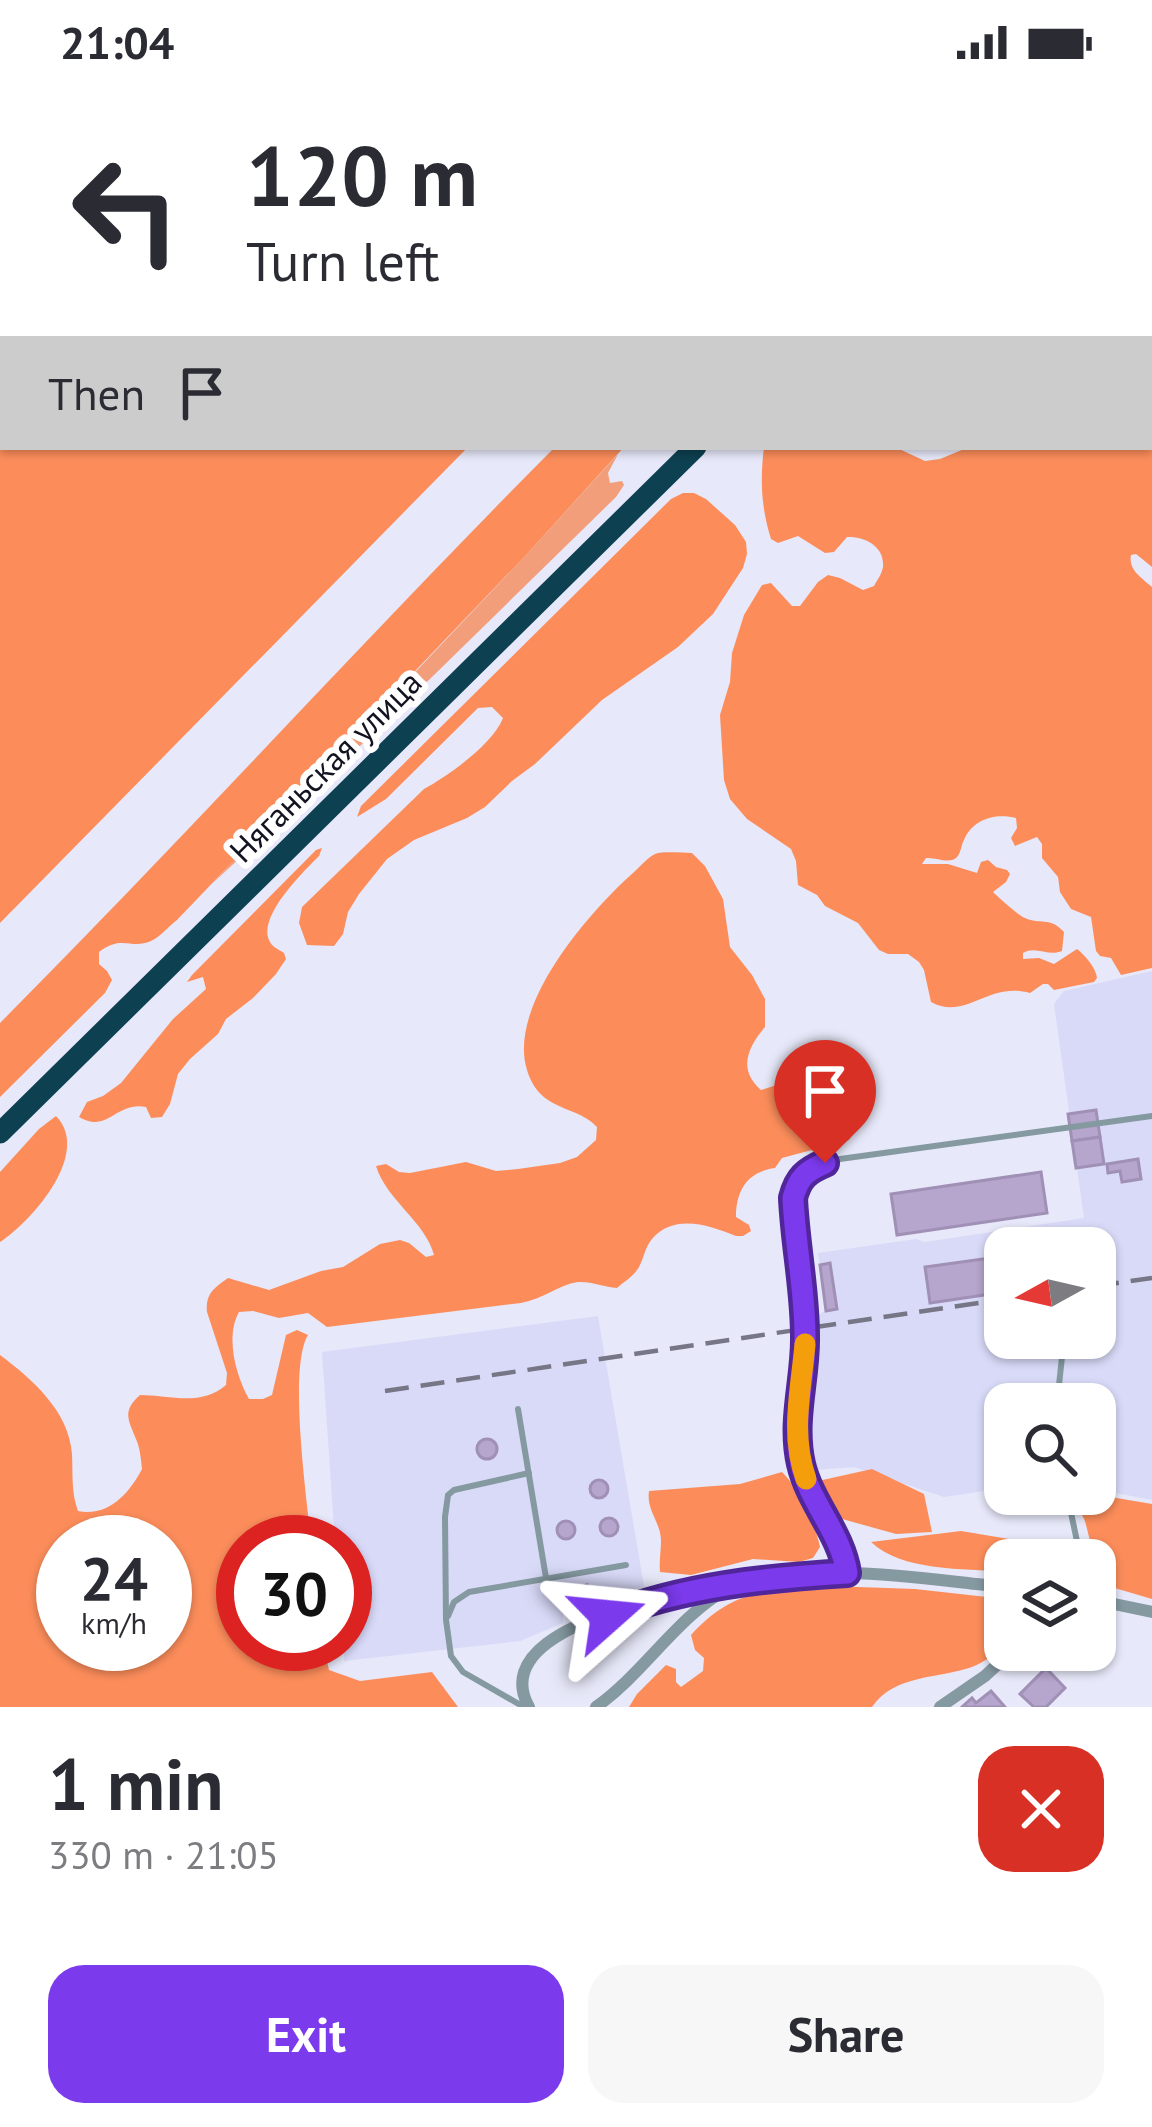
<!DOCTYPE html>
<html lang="en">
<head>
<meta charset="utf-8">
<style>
  body { margin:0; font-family:"PT Sans",sans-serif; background:#f7f7f7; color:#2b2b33; height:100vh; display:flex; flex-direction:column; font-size:45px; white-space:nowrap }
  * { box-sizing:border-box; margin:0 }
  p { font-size:39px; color:#7c7c81 }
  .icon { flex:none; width:66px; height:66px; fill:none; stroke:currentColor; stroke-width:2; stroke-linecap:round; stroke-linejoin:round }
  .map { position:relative; height:1623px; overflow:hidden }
  .panel { display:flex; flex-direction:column; background:#fff; flex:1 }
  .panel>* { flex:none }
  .banner { position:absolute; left:0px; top:0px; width:1152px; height:366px; box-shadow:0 3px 9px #0004; background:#fff; color:#2b2b33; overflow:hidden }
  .needle { width:78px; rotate:262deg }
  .buttons { position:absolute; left:984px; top:1143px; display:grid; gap:24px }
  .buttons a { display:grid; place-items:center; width:132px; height:132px; border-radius:24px; background:#fff; box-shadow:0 3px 9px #0004; font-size:60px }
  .speed { position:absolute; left:36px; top:1431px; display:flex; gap:24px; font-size:60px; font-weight:700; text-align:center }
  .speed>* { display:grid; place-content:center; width:156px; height:156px; border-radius:50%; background:#fff; box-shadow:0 3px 9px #0004; line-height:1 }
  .speed small { font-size:30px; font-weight:400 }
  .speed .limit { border:18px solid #d22; background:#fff; color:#111 }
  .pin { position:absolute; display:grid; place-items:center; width:102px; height:102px; color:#fff; margin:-123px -51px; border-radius:50% 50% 50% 0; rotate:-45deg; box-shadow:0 0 12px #0007 }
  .pin .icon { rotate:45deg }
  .me { position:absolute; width:132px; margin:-66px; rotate:72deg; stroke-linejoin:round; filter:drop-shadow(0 0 9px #0008) }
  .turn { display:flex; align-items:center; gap:42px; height:252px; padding:0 48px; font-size:54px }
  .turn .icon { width:156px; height:156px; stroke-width:2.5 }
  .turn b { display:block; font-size:84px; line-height:102px }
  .then { display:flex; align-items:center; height:114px; padding:0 48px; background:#0003; gap:24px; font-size:45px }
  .round { display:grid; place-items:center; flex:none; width:126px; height:126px; border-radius:36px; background:#f7f7f7 }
  .summary { display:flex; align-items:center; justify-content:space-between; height:204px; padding:0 48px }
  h1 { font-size:72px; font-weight:700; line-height:90px }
  .action { display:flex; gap:24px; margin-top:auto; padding:24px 48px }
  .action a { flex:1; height:138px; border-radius:36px; background:#7c3aed; color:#fff; font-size:48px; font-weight:700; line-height:138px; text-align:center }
  .action a+a { background:#f7f7f7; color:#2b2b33 }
  .status { display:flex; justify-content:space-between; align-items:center; height:84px; padding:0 60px; background:#fff; direction:ltr }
  .status svg { height:33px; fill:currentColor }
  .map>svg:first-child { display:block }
  .built { fill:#d9daf8; fill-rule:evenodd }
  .green { fill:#f29e7a }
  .forest { fill:#fc8d5b; fill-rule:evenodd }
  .building { fill:#b6a5cc; stroke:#a090b6; stroke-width:3 }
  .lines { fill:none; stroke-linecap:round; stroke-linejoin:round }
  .lane { stroke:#8599a1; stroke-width:6 }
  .street { stroke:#8599a1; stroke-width:12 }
  .highway { stroke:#0d4050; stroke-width:21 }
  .rail { stroke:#767686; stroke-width:4.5; stroke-dasharray:24 12; stroke-linecap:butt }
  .route-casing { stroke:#51269a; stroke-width:30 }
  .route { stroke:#7c3aed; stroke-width:21 }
  .slow { stroke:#f59e0b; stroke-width:21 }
  .labels { text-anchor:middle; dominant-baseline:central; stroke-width:12; stroke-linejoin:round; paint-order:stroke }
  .street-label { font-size:33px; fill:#121221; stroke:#fff }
</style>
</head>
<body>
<div class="status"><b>21:04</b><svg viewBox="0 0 49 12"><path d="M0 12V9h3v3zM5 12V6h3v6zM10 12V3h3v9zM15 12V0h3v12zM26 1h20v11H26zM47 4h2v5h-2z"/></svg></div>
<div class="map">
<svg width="1152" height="1623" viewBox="0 0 1152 1623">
  <rect width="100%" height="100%" fill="#e7e8f9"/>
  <g class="built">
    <path d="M1152,887v529l-57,-11v-85h-90v84l-61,9 -90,-30 -39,3 -9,-40 1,-29 12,-67 -3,-17 10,-7 -8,-57 98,-14 9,3 159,-24 -30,-214 10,-13zM1005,1164h90v90h-90z"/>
    <path d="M598,1232l46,270 -45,18 -8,-4 -28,9v14l-43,18 -176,20 1,-119h-10l-13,-190z"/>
  </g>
  <g class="green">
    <path d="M0,0h602l1,3h-600v65l-3,-1z"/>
    <path d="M618,370l-10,19 2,10 12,-2 2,4 -8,12 -226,221 -176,164 85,-93 103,-103 126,-133z"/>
  </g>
  <g class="forest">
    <path d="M0,67l3,1v295h465l-468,476z"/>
    <path d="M1149,290h3v193l-16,-13 -5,1c-3,15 11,23 21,32v381l-31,7 -10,-17 -11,-2 -4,-5 -5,-34 -20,-8 -11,-17 -2,-15 -16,-19v-14l-5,-7 -22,9 -4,-8 6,-10 -1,-10c-21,-5 -43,1 -52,22 -3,5 -3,14 -8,18 -8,6 -20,-1 -30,0l-4,6h26l29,9 4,-11 7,-2 8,7 11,3 3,4 -4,8 -13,10c5,5 26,24 32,26 16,7 24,-2 39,14l-2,19c-14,6 -26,-6 -39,2v6l16,-1 15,6 23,-15c8,6 19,19 20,29l-3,4 -40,8 -6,-6h-5l-13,9c-42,-12 -64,28 -99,9l-7,-32 -5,-8 -11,-8h-20l-9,-4 -21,-27 -33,-17 -8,-11 -19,-10 -2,-24 -5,-12 -44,-30 -17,-20 -6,-19 -4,-65 10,-33 2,-29 12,-38 18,-30 9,-2 21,23h8l18,-24 10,-7 12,3 23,12 11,-4c3,-6 8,-12 9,-19 2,-21 -19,-31 -36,-30l-13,15 -9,1 -27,-17 -20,7 -7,-4c-10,-32 -11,-59 -7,-92h131l30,14 15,-2 29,-12h180z"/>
    <path d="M555,363h69l-96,106 -351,367c-8,6 -17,17 -26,21 -20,9 -29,-7 -52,11v12l8,7 5,9 -7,13 -105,104v-74c188,-189 367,-387 555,-576z"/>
    <path d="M683,409h11l12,6 29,26 11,17 1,12 -4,14 -30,46 -35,33 -76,53 -67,64 -23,17 -27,26 -18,11 -53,22 -27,19 -28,35 -11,18 -5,22 -9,12 -27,-1 -8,-22 3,-16 122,-118c24,-13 69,-45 79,-71l-11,-11 -14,1 -92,91 -29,18 4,-11 310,-307z"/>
    <path d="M322,764l-3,8c-16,16 -61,60 -50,84 3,7 9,9 15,13l2,6 -10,15 -23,24 -27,21 -8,15 -28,25 -12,15 -8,30 -8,13 -11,1 -5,-11c-30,-6 -38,27 -67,10l8,-15 16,-6 18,-13 52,-64 33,-30 -3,-12 -16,5 5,-7 124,-125z"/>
    <path d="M692,769l13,13 18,33 7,48 22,28 13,24v28c-18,21 -27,43 -4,63l22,-7 20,9 45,2 9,6c4,16 0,27 -8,40l-67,18 -7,10c-28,4 -39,23 -39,49l13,8 2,6 -8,5h-7c-27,-11 -62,-23 -84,3 -7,8 -8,19 -13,28 -5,9 -14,14 -22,21 -13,-1 -26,-7 -39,-6 -20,3 -35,17 -57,21l-194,24 -19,-14 -29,5 -26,-7 -14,1c-14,25 -3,64 10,87h14l9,-4 14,-60 11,-5 11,5c-20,33 -1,164 3,207h-68v102h80l6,26 31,11 72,-9 26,35h-458v-352c32,24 69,56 72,99 1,20 -1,38 6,57 30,6 51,-17 64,-42 -1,-10 -2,-21 -6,-30 -8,-20 -14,-28 4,-44 30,0 61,12 86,-10l1,-12 -20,-61c-2,-18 7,-24 21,-34l41,12 52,-19 22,-4 37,-23 20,-4 9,3 17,14 8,-2c-9,-34 -47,-54 -58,-89l10,-2 13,8 11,1 56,-11 30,9 22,-2 42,-6 17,-6 19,-17 1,-13c-21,-23 -57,-14 -70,-57 -20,-64 62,-158 106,-197 6,-5 15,-16 22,-19 9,-3 27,-1 37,-1zM63,1458h102v102h-102z"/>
    <path d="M56,1032c36,37 -24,105 -56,126v-70l39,-43z"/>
    <path d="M872,1385l52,25 8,38 -36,2 -61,-17 -17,-36z"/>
    <path d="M782,1388c19,19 32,49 38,75l-7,11 -14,4 -46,-3 -62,16 -31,-3c-1,-11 1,-21 1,-31 0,-19 -15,-30 -12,-50l91,-7z"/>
    <path d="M1076,1410h17l59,10v95l-51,-15 -16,-63 -13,-26z"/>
    <path d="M961,1447l96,16 15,13h-67v12c-42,-4 -102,0 -134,-30z"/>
    <path d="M830,1502l85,3 90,10v46c-11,9 -20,17 -33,22 -34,12 -77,7 -100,40h-243l8,-13 29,-29 10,4v13l5,5 22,-16 1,-13 -9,-8 -4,-15c45,-49 78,-43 139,-49z"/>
  </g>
  <g class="building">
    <path d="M1096,1026l4,27 -28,4 -4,-27z"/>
    <path d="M1100,1053l4,27 -28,4 -4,-27z"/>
    <path d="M1138,1075l3,20 -19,3 -2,-11 -12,2 -1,-9z"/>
    <path d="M1041,1088l6,41 -150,22 -6,-41z"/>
    <path d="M1005,1172v36l-75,11 -5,-36z"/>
    <path d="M830,1179l7,46 -11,2 -6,-46z"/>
    <circle cx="487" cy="1365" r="10"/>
    <circle cx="599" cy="1405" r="9"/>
    <circle cx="609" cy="1443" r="9"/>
    <circle cx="566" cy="1446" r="9"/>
    <path d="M587,1501l4,15 -22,7 -5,-15z"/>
    <path d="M1046,1584l19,20 -19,19h-12l-14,-13z"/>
    <path d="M991,1607l14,16h-43l10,-9 4,5z"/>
  </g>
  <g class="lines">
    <g class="lane">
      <path d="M1057,1320l7,-66"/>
      <path d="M518,1325l28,169"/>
      <path d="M1067,1410l14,66"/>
      <path d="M846,1486l-3,-21 -35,-63 -11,-47 -1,-24 9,-87 -12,-115c-1,-37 13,-45 47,-54l312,-43"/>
      <path d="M448,1532l6,-14 15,-10 157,-27"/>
      <path d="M524,1623l-61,-35 -12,-16 -5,-36 -1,-103 3,-22 6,-5 75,-17"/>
    </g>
    <g class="street">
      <path d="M1095,1516l57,12"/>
      <path d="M529,1623c-57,-101 263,-135 320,-134 52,1 104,9 156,14"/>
      <path d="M596,1623c48,-34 80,-89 132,-119"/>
      <path d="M940,1623l45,-31 28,-26"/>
    </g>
    <g class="highway">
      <path d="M1061,3l3,-3"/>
      <path d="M0,1049l696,-686"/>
    </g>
    <g class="rail">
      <path d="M1095,1202l57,-8"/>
      <path d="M385,1307l620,-92"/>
    </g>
  </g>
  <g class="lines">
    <g class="route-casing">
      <path id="route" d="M608,1532c77,-30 157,-38 239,-43 -6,-40 -37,-70 -46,-109 -10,-44 5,-85 4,-128 0,-47 -10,-92 -12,-138 5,-20 13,-27 32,-35"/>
    </g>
    <use href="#route" class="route"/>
    <path class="slow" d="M805,1260c-4,46 -15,90 1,135"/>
  </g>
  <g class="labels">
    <g class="street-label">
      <text transform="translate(325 682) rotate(-45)">Няганьская улица</text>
    </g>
  </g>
</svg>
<div class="buttons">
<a><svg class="needle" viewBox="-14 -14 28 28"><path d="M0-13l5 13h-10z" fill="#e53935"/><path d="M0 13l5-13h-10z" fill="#7c7c81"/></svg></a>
<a><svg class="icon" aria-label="search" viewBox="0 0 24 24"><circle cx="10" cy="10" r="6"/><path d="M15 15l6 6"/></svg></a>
<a><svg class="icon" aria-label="layers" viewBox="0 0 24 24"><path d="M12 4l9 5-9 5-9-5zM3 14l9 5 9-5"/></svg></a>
</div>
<div class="speed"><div>24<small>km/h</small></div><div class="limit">30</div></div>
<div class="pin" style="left:825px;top:1079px;background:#d93025"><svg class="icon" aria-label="arrive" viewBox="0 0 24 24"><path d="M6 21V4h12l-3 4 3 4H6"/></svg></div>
<svg class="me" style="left:608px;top:1532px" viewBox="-20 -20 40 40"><path d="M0-17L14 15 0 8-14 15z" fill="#7c3aed" stroke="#fff" stroke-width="4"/></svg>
<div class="banner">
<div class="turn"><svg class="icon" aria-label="left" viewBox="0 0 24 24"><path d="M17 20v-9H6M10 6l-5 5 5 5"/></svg><div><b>120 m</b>Turn left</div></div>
<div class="then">Then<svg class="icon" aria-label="arrive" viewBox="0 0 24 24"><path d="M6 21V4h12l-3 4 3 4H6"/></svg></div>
</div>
</div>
<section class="panel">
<div class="summary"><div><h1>1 min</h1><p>330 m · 21:05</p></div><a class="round" style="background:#d93025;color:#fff"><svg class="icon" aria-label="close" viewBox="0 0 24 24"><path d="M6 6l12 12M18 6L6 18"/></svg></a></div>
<div class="action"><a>Exit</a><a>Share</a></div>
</section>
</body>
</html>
